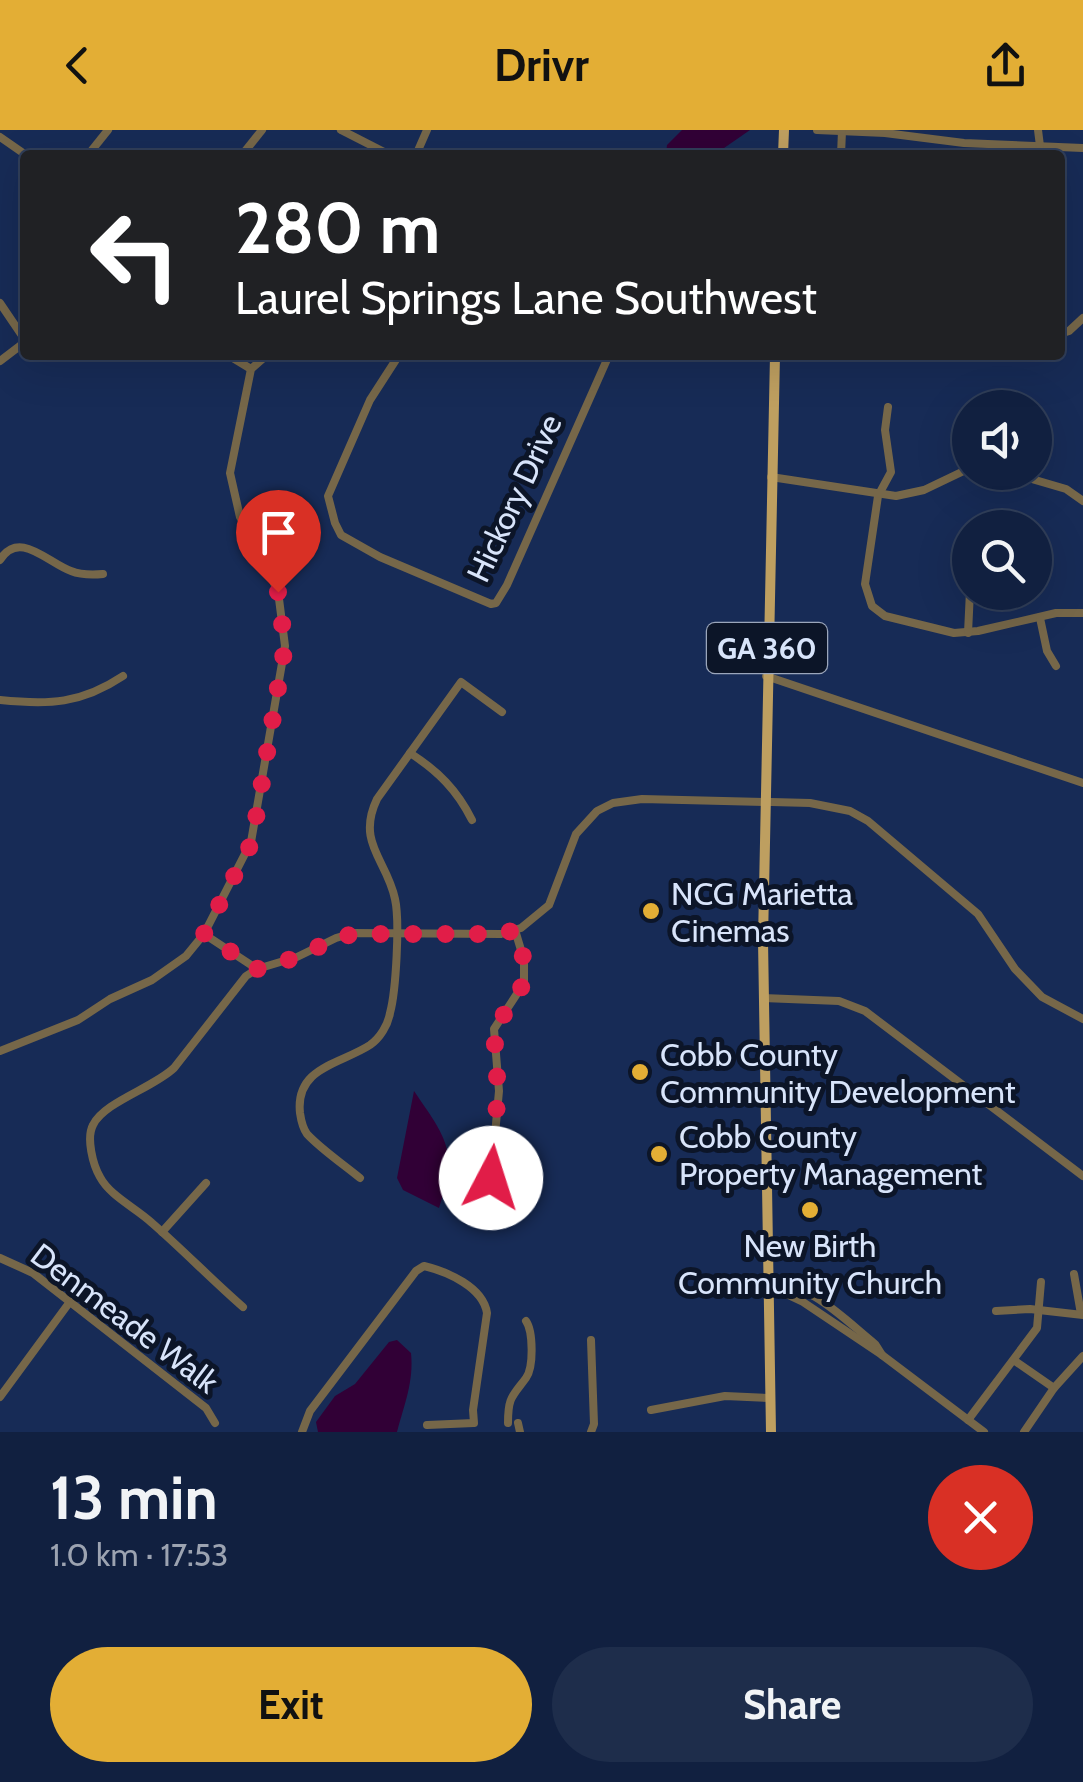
<!DOCTYPE html>
<html lang="en">
<head>
<meta charset="utf-8">
<style>
  body { margin:0; font-family:Cabin,sans-serif; background:#1e2d4b; color:#f1f3f6; height:100vh; display:flex; flex-direction:column; font-size:38px; white-space:nowrap }
  * { box-sizing:border-box; margin:0 }
  p { font-size:32px; color:#9ca3b1 }
  .icon { flex:none; width:55px; height:55px; fill:none; stroke:currentColor; stroke-width:2; stroke-linecap:round; stroke-linejoin:round }
  .map { position:relative; height:1302px; overflow:hidden }
  .details { display:flex; flex-direction:column; background:#112040; flex:1 }
  .details>* { flex:none }
  .hud { position:absolute; left:20px; top:20px; width:1045px; height:210px; border-radius:10px; box-shadow:0 10px 40px #0002,0 0 0 2px #303e59; background:#202124; color:#fff; overflow:hidden }
  .controls { position:absolute; left:952px; top:260px; display:grid; gap:20px }
  .controls a { display:grid; place-items:center; width:100px; height:100px; border-radius:50%; background:#112040; box-shadow:0 10px 40px #0002,0 0 0 2px #303e59; font-size:50px }
  .pin { position:absolute; display:grid; place-items:center; width:85px; height:85px; color:#fff; margin:-102px -42px; border-radius:50% 50% 50% 0; rotate:-45deg; box-shadow:0 0 10px #0007 }
  .pin .icon { rotate:45deg }
  .me { position:absolute; width:110px; margin:-55px; rotate:5deg; stroke-linejoin:round; filter:drop-shadow(0 0 8px #0008) }
  .turn { display:flex; align-items:center; gap:35px; height:210px; padding:0 50px; font-size:45px }
  .turn .icon { width:130px; height:130px; stroke-width:2.5 }
  .turn b { display:block; font-size:70px; line-height:85px }
  .round { display:grid; place-items:center; flex:none; width:105px; height:105px; border-radius:52px; background:#1e2d4b }
  .overview { display:flex; align-items:center; justify-content:space-between; height:170px; padding:0 50px }
  h1 { font-size:60px; font-weight:700; line-height:75px }
  .primary-button { display:flex; gap:20px; margin-top:auto; padding:20px 50px }
  .primary-button a { flex:1; height:115px; border-radius:60px; background:#e3ae35; color:#111; font-size:40px; font-weight:700; line-height:115px; text-align:center }
  .primary-button a+a { background:#1e2d4b; color:#f1f3f6 }
  header { display:flex; justify-content:space-between; align-items:center; height:130px; padding:0 50px; background:#e3ae35; color:#111; font-size:45px; font-weight:700 }
  .map>svg:first-child { display:block }
  .water { fill:#310036 }
  .lines { fill:none; stroke-linecap:round; stroke-linejoin:round }
  .minor { stroke:#766749; stroke-width:8 }
  .major { stroke:#be9f60; stroke-width:10 }
  .route { stroke:#e11d48; stroke-width:18; stroke-dasharray:0 32.4 }
  .poi-dot { fill:#e3ae35; stroke:#0c1528; stroke-width:4 }
  .labels { text-anchor:middle; dominant-baseline:central; stroke-width:10; stroke-linejoin:round; paint-order:stroke }
  .shield { fill:#0c1528; stroke:#9ba6bb; stroke-width:2.5 }
  .shield-label { font-size:30px; font-weight:bold; fill:#d8e4fa }
  .street-label { font-size:32px; fill:#d8e4fa; stroke:#0c1528 }
  .poi-label { font-size:32px; fill:#d8e4fa; stroke:#0c1528; text-anchor:start }
</style>
</head>
<body>
<header><svg class="icon" aria-label="back" viewBox="0 0 24 24"><path d="M15 5l-7 7 7 7"/></svg>Drivr<svg class="icon" aria-label="share" viewBox="0 0 24 24"><path d="M12 15V3M7 8l5-5 5 5M5 13v7h14v-7"/></svg></header>
<div class="map">
<svg width="1083" height="1302" viewBox="0 0 1083 1302">
  <rect width="100%" height="100%" fill="#172b56"/>
  <g class="water">
    <path d="M682,0h68l-36,25h-48l1,-10z"/>
    <path d="M414,961c32,47 45,60 25,117l-36,-18 -6,-12z"/>
    <path d="M397,1210l14,13c3,29 -7,52 -14,79h-79l-2,-10 19,-26 20,-12 34,-42z"/>
  </g>
  <g class="lines">
    <g class="minor">
      <path d="M341,0l49,25"/>
      <path d="M817,0l68,3 79,10 119,5"/>
      <path d="M1038,0l2,16"/>
      <path d="M0,7l26,18"/>
      <path d="M88,25l20,-25"/>
      <path d="M242,25l20,-25"/>
      <path d="M416,25l11,-25"/>
      <path d="M841,25l1,-24"/>
      <path d="M0,173l25,37"/>
      <path d="M1060,204l9,-3 14,-13"/>
      <path d="M228,225l23,14"/>
      <path d="M399,225l-29,45 -42,96 7,27 6,12 39,22 111,47 5,-1 11,-18 102,-230"/>
      <path d="M0,231l25,-19"/>
      <path d="M888,277l-3,23 6,42 -13,24 -13,88 7,22 13,10 69,17 24,-2 78,-18h27"/>
      <path d="M1035,315l6,-21"/>
      <path d="M1008,342l58,17 17,12"/>
      <path d="M771,347l125,19 28,-6 46,-22"/>
      <path d="M0,430c19,-31 48,3 71,11 10,4 21,4 32,3"/>
      <path d="M1040,488l7,33 9,15"/>
      <path d="M968,503l2,-42"/>
      <path d="M766,546l317,107"/>
      <path d="M0,570c49,5 81,4 123,-24"/>
      <path d="M410,623c28,18 47,37 62,67"/>
      <path d="M515,800l9,30v23l-30,46 5,62 -8,87 4,12 21,22"/>
      <path d="M204,804l53,35 40,-12 39,-19 17,-5 148,1 20,-6 28,-23 27,-71 21,-23 16,-8 29,-4 168,4 40,8 18,10 110,93 37,55 27,28 41,22"/>
      <path d="M763,868l76,3 26,10 218,165"/>
      <path d="M0,921l78,-31 32,-21 42,-19 34,-24 18,-22 47,-92 34,-196 -7,-55 -38,-74 -10,-44 21,-104 16,-14"/>
      <path d="M360,1048c-17,-14 -38,-28 -53,-44 -5,-7 -6,-14 -7,-21 -5,-46 41,-49 70,-68 10,-7 18,-20 20,-32 6,-22 10,-92 5,-114 -8,-39 -39,-56 -18,-100l84,-117 41,30"/>
      <path d="M162,1102l44,-49"/>
      <path d="M0,1128l33,15 173,135 9,15"/>
      <path d="M1074,1144l7,40"/>
      <path d="M767,1153c41,-3 78,37 108,61l7,11"/>
      <path d="M768,1162l16,1 19,9 79,53 102,77"/>
      <path d="M243,1177c-31,-27 -60,-57 -91,-84 -16,-15 -42,-27 -52,-46 -7,-12 -14,-39 -7,-52 11,-23 60,-37 81,-57l72,-92 11,-7"/>
      <path d="M996,1181l34,-2 53,6"/>
      <path d="M591,1210l3,84 -3,8"/>
      <path d="M1015,1231l39,27"/>
      <path d="M0,1267l69,-94"/>
      <path d="M651,1280l74,-14 45,2"/>
      <path d="M968,1290l69,-92 4,-46"/>
      <path d="M508,1293c0,-26 4,-26 18,-45 8,-11 7,-47 0,-57"/>
      <path d="M518,1293l2,9"/>
      <path d="M302,1302l8,-21 106,-140 8,-5c24,6 59,21 63,47l-14,97 1,13 -47,2"/>
      <path d="M1024,1302l30,-44 29,-32"/>
    </g>
    <g class="major">
      <path d="M783,25l1,-25"/>
      <path d="M771,1302l-8,-492 12,-585"/>
    </g>
  </g>
  <g class="lines">
    <path class="route" d="M278,462l7,54 -33,196 -48,92 53,35 41,-12 38,-19 18,-4h147l14,-4 9,30v23l-30,47 4,61 -7,87"/>
  </g>
  <g class="poi-dot">
    <circle cx="651" cy="781" r="10"/>
    <circle cx="640" cy="942" r="10"/>
    <circle cx="659" cy="1024" r="10"/>
    <circle cx="810" cy="1080" r="10"/>
  </g>
  <g class="labels">
    <rect class="shield" x="707" y="493" width="120" height="50" rx="8"/>
    <g class="shield-label">
      <text x="767" y="518">GA 360</text>
    </g>
    <g class="street-label">
      <text transform="translate(514 368) rotate(-65)">Hickory Drive</text>
      <text transform="translate(125 1188) rotate(37)">Denmeade Walk</text>
    </g>
    <g class="poi-label">
      <text x="671" y="763">NCG Marietta<tspan x="671" dy="37">Cinemas</tspan></text>
      <text x="660" y="924">Cobb County<tspan x="660" dy="37">Community Development</tspan></text>
      <text x="679" y="1006">Cobb County<tspan x="679" dy="37">Property Management</tspan></text>
      <text x="810" y="1115" text-anchor="middle">New Birth<tspan x="810" dy="37">Community Church</tspan></text>
    </g>
  </g>
</svg>
<div class="controls">
<a><svg class="icon" aria-label="sound" viewBox="0 0 24 24"><path d="M4 9h4l5-4v14l-5-4H4zM17 9q2 3 0 6"/></svg></a>
<a><svg class="icon" aria-label="search" viewBox="0 0 24 24"><circle cx="10" cy="10" r="6"/><path d="M15 15l6 6"/></svg></a>
</div>
<div class="pin" style="left:278px;top:462px;background:#d93025"><svg class="icon" aria-label="arrive" viewBox="0 0 24 24"><path d="M6 21V4h12l-3 4 3 4H6"/></svg></div>
<svg class="me" style="left:491px;top:1048px" viewBox="-20 -20 40 40"><circle r="19" fill="#fff"/><path d="M0-13L10 11 0 6-10 11z" fill="#e11d48"/></svg>
<div class="hud">
<div class="turn"><svg class="icon" aria-label="left" viewBox="0 0 24 24"><path d="M17 20v-9H6M10 6l-5 5 5 5"/></svg><div><b>280 m</b>Laurel Springs Lane Southwest</div></div>
</div>
</div>
<section class="details">
<div class="overview"><div><h1>13 min</h1><p>1.0 km · 17:53</p></div><a class="round" style="background:#d93025;color:#fff"><svg class="icon" aria-label="close" viewBox="0 0 24 24"><path d="M6 6l12 12M18 6L6 18"/></svg></a></div>
<div class="primary-button"><a>Exit</a><a>Share</a></div>
</section>
</body>
</html>
